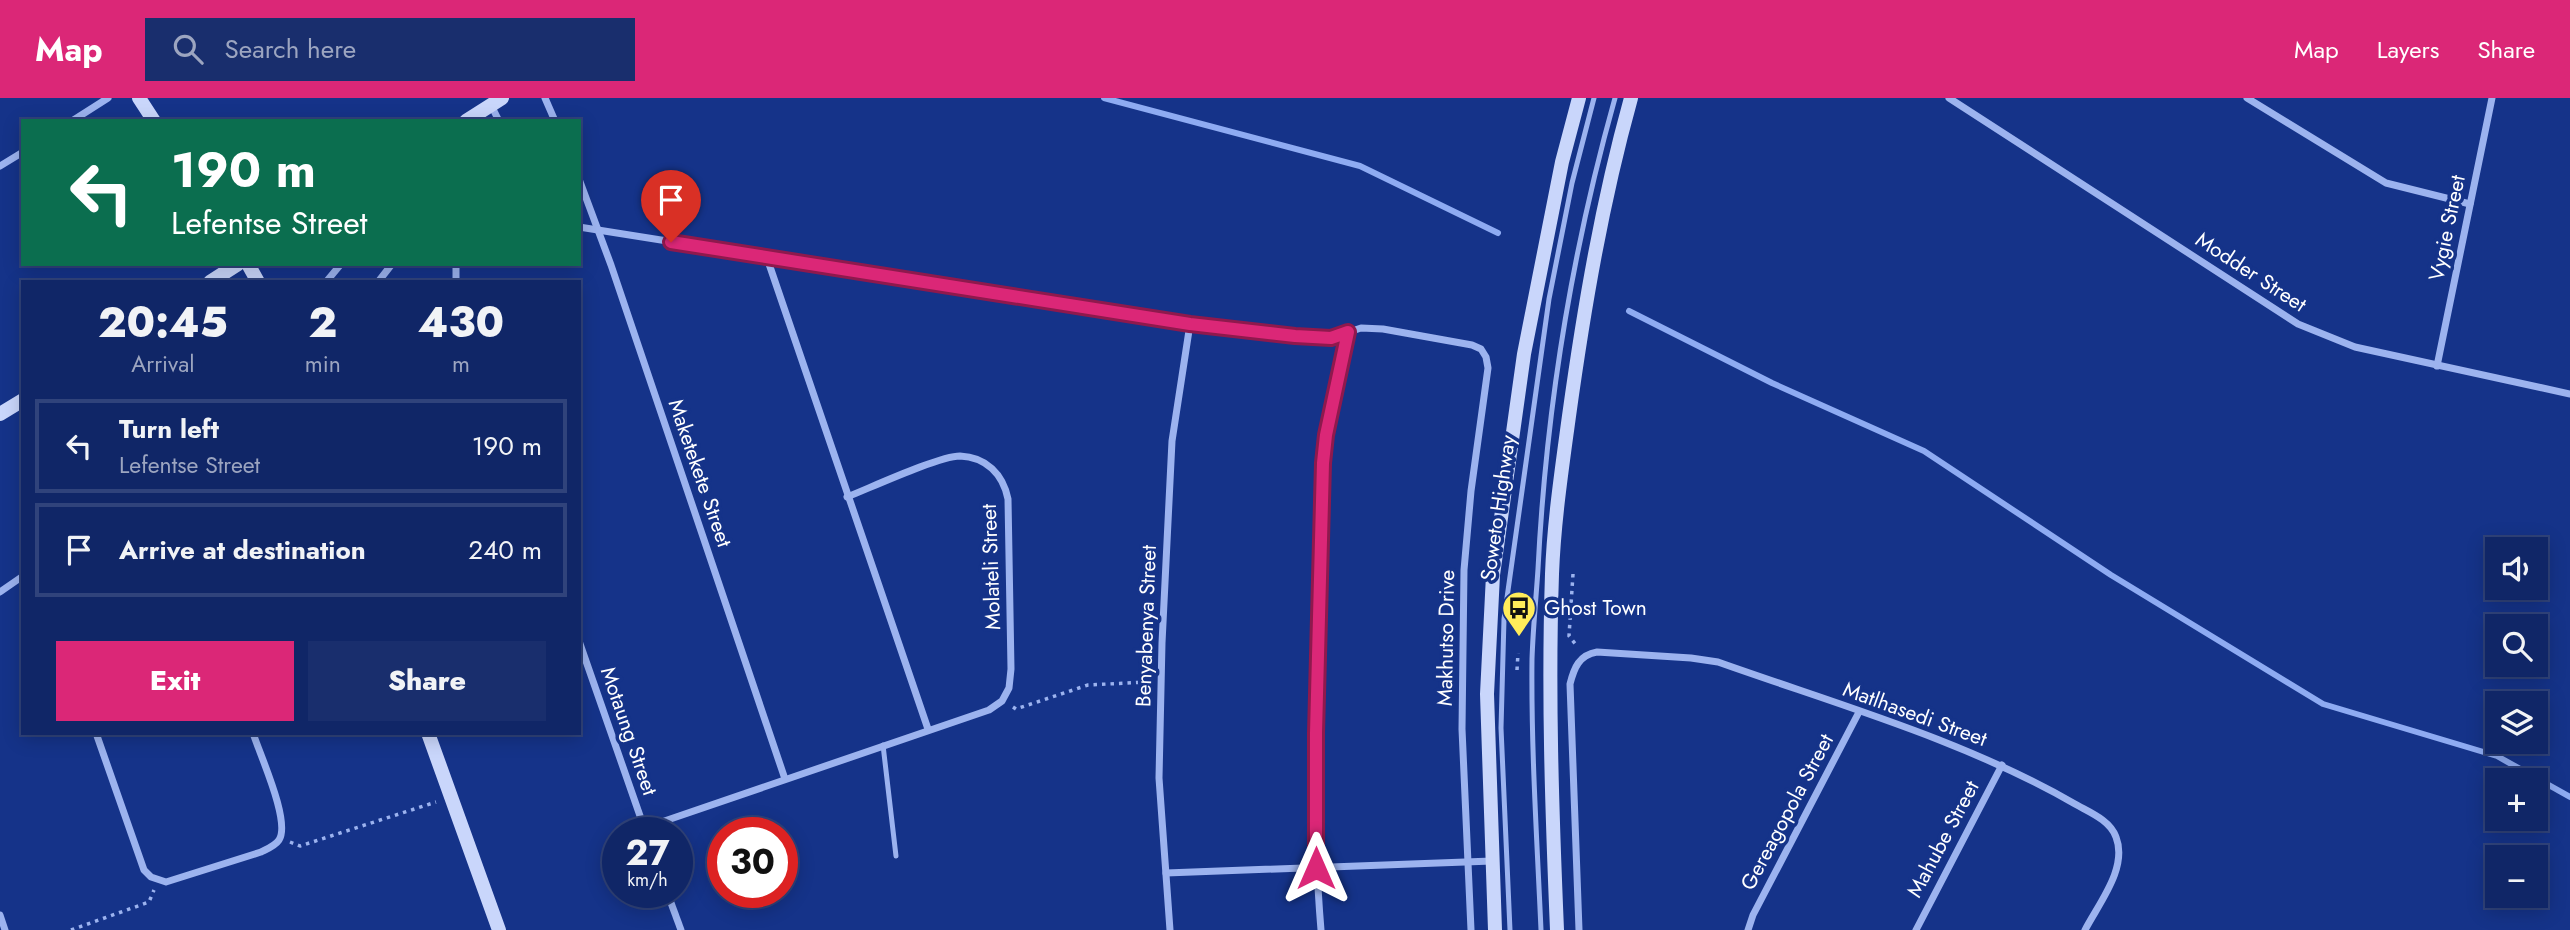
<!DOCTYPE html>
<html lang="en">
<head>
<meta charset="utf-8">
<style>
  body { margin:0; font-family:Jost,sans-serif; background:#192e6d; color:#f1f3f6; height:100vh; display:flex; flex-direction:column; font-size:26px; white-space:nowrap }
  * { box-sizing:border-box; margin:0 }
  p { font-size:23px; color:#9ca5c0 }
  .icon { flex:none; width:38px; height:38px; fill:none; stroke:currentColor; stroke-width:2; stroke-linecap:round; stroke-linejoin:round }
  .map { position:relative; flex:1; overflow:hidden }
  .sheet { position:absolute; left:21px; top:182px; width:560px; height:455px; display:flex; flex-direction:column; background:#102667; border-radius:0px; box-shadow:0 4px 18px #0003,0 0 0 2px #30437b }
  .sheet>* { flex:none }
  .guide { position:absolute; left:21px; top:21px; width:560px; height:147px; border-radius:0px; box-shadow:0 4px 18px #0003,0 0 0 2px #30437b; background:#0b6e4f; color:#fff; overflow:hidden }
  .fabs { position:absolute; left:2485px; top:439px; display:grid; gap:14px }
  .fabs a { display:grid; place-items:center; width:63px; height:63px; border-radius:0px; background:#102667; box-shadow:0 4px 18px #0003,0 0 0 2px #30437b; font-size:35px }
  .speed { position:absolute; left:602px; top:719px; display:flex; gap:14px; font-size:35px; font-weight:700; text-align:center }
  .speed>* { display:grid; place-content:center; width:91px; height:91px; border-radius:50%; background:#102667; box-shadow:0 4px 18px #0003,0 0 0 2px #30437b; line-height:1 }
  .speed small { font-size:18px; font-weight:400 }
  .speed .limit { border:10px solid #d22; background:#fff; color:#111 }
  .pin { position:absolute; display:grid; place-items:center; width:60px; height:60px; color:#fff; margin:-72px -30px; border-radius:50% 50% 50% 0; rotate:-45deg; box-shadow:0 0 7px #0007 }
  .pin .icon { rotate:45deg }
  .me { position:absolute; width:77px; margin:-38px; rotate:0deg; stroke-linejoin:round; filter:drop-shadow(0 0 5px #0008) }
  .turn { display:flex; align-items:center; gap:24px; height:147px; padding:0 35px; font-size:32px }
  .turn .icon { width:91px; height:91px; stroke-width:2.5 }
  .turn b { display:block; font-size:49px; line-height:60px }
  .eta { display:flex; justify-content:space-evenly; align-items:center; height:119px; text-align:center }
  .eta b { font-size:42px; font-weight:800; line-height:49px }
  .action { display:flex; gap:14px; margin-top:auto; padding:14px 35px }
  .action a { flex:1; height:80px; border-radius:0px; background:#db2777; color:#fff; font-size:28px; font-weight:800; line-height:80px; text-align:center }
  .action a+a { background:#192e6d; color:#f1f3f6 }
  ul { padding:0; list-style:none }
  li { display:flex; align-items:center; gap:21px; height:94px; margin:0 14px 10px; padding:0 21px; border:4px solid #30437b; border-radius:0px }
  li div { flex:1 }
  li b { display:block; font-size:26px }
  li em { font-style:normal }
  header { display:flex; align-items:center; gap:42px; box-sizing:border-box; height:98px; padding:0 35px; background:#db2777; color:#fff }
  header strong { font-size:33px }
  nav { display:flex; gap:38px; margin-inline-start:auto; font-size:24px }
  .search { width:490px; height:63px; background:#192e6d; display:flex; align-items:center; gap:18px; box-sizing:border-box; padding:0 24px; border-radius:0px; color:#9ca5c0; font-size:26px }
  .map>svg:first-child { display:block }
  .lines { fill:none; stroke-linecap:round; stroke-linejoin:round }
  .stream { stroke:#8eabf2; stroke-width:6 }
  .path { stroke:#9cb3ef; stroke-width:3.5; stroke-dasharray:3.5 5; stroke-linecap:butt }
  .lane { stroke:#9cb3ef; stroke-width:5 }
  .street { stroke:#9cb3ef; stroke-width:7 }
  .secondary { stroke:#c9d6fb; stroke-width:14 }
  .route-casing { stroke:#8e194d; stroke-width:18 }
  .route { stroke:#db2777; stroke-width:12 }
  .labels { text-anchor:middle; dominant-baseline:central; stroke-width:7; stroke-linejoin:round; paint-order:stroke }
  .street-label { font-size:21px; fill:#fff; stroke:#153389 }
  .poi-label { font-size:21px; fill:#fff; stroke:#153389; text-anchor:start }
</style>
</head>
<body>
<header>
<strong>Map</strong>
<div class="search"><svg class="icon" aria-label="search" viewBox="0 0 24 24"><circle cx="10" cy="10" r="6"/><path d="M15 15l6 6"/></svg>Search here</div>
<nav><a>Map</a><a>Layers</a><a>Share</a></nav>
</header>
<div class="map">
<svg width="2570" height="832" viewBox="0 0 2570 832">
  <rect width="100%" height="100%" fill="#153389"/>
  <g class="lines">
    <g class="stream">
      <path d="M1104,0l256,68 138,67"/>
      <path d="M1629,213l143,72 152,68 187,124 212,129 174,52 73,41"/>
    </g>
    <g class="path">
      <path d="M1573,476l-4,62 8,10"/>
      <path d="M1517,572l1,-17"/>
      <path d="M1013,609l3,2 72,-24 60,-3"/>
      <path d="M290,744l10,4 136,-44"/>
      <path d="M71,832l78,-28 5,-12"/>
    </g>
    <g class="lane">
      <path d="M883,647l13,111"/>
      <path d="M1510,832l-9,-202 3,-109 45,-320 23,-116 22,-85"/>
      <path d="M1541,832c-4,-90 -10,-181 -9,-271 1,-30 4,-60 6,-90 8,-159 34,-318 77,-471"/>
    </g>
    <g class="street">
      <path d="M545,0l10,23"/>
      <path d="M1949,0l349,226 57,23 215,47"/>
      <path d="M2247,0l139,85 84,21"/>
      <path d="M491,7l8,16"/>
      <path d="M72,23l36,-23"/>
      <path d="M0,68l23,-14"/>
      <path d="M579,81l32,86 174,514"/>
      <path d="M579,129l611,97 105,12 36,2 30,-10 22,1 89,16 9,4 5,8 2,11 -17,123 -7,79 -2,159 9,201"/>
      <path d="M767,160l161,471"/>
      <path d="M326,184l15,-18"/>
      <path d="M378,184l14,-18"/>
      <path d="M456,184v-18"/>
      <path d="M2437,268l55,-268"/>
      <path d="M0,494l23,-16"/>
      <path d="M579,543l67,192"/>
      <path d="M96,635l48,137 7,7 15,5 95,-30c6,-3 14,-6 18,-12 12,-18 -19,-85 -26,-107"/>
      <path d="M644,730l345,-118 13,-9 7,-13 2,-19 -3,-170c-5,-25 -22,-42 -48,-43 -21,0 -90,32 -113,41"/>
      <path d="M1166,775l326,-12"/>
      <path d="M667,794l14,38"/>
      <path d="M0,817l5,15"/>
      <path d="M1170,832l-11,-152 3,-135 10,-202 18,-117"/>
      <path d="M1321,832c-13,-155 -2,-312 2,-467l3,-28 22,-103"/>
      <path d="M1579,832l-9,-246c4,-16 9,-29 27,-32l94,6 27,4c121,43 246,78 357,142 14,8 35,16 41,33 12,31 -17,66 -31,93"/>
      <path d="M1748,832l5,-15 106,-203"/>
      <path d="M1916,832l86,-165"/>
    </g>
    <g class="secondary">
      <path d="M139,0l15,23"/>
      <path d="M466,23l36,-23"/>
      <path d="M248,166l10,18"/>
      <path d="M210,184l28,-18"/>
      <path d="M0,316l23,-14"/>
      <path d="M428,635l71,197"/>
      <path d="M1495,832l-8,-236 6,-119 31,-221 38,-192 17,-64"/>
      <path d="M1557,832c-5,-119 -9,-237 -5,-356 2,-53 10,-106 17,-158 15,-108 33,-214 62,-318"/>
    </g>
  </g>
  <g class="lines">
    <g class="route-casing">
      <path id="route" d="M671,144l519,82 105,12 36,2 17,-6 -22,103 -3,28 -7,270v135"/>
    </g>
    <use href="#route" class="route"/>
  </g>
  <defs>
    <g id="bus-pin" transform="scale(1.75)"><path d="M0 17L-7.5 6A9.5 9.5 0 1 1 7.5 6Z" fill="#ffec5a" stroke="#153389"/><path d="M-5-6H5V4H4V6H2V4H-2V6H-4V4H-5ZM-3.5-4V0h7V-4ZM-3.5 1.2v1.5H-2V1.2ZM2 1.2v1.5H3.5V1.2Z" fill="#111"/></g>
  </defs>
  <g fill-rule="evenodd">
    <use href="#bus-pin" x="1519" y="510"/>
  </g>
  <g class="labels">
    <g class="street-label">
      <text transform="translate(2447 130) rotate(-78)">Vygie Street</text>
      <text transform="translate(2251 174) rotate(33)">Modder Street</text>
      <text transform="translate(700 375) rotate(71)">Maketekete Street</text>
      <text transform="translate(1498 410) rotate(-82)">Soweto Highway</text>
      <text transform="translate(991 469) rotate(-92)">Molateli Street</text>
      <text transform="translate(1146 528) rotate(-88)">Benyabenya Street</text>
      <text transform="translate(1446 540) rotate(-89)">Makhutso Drive</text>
      <text transform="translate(1915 616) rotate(20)">Matlhasedi Street</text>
      <text transform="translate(629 633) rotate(71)">Motaung Street</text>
      <text transform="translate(1787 714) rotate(-62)">Gereagopola Street</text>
      <text transform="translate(1943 741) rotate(-62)">Mahube Street</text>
    </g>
    <g class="poi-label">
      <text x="1544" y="510">Ghost Town</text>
    </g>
  </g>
</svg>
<div class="fabs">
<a><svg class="icon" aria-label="sound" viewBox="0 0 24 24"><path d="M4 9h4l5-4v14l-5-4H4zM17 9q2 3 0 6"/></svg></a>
<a><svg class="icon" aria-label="search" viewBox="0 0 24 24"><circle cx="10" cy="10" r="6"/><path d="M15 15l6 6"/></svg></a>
<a><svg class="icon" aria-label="layers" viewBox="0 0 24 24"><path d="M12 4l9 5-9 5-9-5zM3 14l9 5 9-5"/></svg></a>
<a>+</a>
<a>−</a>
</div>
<div class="speed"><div>27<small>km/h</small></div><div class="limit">30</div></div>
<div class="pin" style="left:671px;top:144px;background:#d93025"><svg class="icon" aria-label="arrive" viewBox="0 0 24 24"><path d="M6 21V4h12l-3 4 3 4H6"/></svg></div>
<svg class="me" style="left:1316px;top:770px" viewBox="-20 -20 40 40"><path d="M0-17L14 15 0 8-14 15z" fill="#db2777" stroke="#fff" stroke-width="4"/></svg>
<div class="guide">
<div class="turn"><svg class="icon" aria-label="left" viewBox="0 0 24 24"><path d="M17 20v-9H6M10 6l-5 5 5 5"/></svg><div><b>190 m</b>Lefentse Street</div></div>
</div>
<section class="sheet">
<div class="eta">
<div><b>20:45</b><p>Arrival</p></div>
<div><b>2</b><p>min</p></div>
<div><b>430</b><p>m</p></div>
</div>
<ul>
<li><svg class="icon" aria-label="left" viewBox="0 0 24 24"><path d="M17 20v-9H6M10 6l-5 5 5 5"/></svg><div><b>Turn left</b><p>Lefentse Street</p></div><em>190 m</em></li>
<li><svg class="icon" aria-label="arrive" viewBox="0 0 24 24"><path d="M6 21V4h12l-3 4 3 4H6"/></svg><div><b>Arrive at destination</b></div><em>240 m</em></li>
</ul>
<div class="action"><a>Exit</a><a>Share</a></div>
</section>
</div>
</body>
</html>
